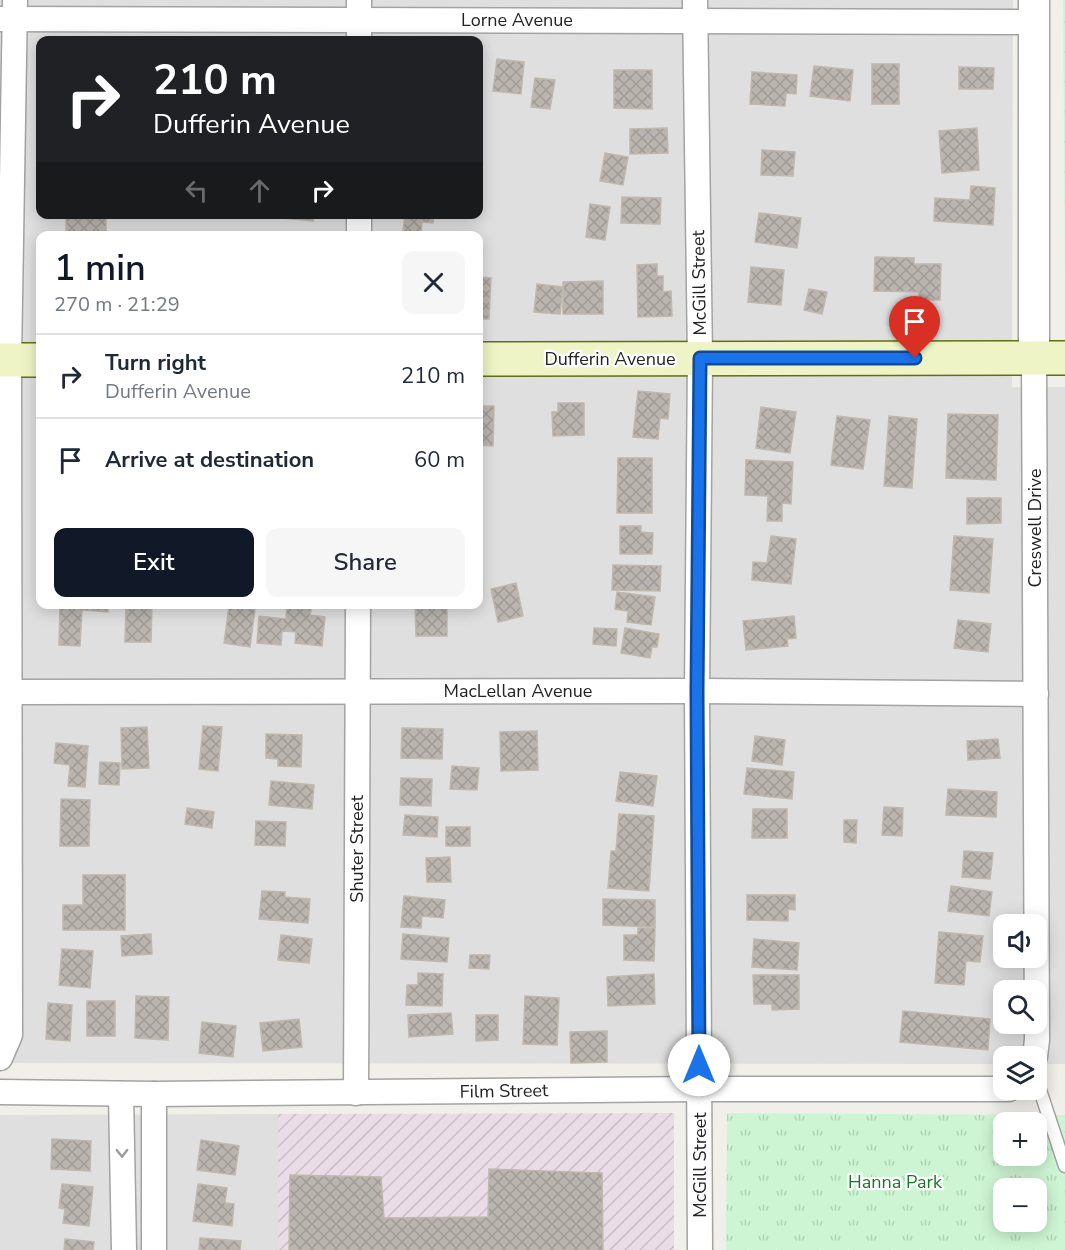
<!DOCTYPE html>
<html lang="en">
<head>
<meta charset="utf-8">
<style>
  body { margin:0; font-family:"Nunito Sans",sans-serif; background:#f6f6f7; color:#1f2937; height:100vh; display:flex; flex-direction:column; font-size:22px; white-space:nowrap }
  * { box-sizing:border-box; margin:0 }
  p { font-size:20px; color:#747a83 }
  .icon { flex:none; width:33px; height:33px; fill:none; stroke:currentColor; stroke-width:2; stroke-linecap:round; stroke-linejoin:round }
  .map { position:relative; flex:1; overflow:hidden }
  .sheet { position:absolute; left:36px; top:231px; width:447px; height:378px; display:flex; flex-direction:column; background:#fff; border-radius:12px; box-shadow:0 3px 15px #0003 }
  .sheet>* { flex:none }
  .hud { position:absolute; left:36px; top:36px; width:447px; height:183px; border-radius:12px; box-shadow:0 3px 15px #0003; background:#202124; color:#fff; overflow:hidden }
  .buttons { position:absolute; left:993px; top:914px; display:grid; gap:12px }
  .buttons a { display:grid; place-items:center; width:54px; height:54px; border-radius:12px; background:#fff; box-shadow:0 3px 15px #0003; font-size:30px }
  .pin { position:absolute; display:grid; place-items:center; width:51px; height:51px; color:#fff; margin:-62px -26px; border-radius:50% 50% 50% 0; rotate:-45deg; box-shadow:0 0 6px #0007 }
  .pin .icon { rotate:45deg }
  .me { position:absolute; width:66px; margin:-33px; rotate:0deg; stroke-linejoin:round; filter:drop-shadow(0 0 4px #0008) }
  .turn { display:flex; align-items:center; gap:21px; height:126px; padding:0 18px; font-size:27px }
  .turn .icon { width:78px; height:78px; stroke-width:2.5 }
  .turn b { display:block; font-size:42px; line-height:51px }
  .lanes { display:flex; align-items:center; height:57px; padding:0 18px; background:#0003; justify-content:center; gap:30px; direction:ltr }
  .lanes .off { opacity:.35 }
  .round { display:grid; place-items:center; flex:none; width:63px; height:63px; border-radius:12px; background:#f6f6f7 }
  .overview { display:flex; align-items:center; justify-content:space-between; height:102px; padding:0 18px }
  h1 { font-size:36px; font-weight:600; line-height:45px; color:#111827 }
  .action { display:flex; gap:12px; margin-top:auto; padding:12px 18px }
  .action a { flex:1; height:69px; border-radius:12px; background:#111827; color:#fff; font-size:24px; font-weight:600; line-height:69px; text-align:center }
  .action a+a { background:#f6f6f7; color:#1f2937 }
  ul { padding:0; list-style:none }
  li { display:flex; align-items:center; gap:18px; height:84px; padding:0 18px; border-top:2px solid #e0e1e3 }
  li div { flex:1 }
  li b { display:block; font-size:22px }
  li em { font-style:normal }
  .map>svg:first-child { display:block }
  .residential { fill:#e0dfdf; fill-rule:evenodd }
  .industrial { fill:url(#industrial-furrows) }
  .park { fill:url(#park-tufts); fill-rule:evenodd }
  .building { fill:url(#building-cross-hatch); stroke:#c1b8ad; stroke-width:1.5 }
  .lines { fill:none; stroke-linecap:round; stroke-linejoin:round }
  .service-casing { stroke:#a3a3a3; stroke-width:15 }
  .minor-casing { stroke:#a3a3a3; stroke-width:27 }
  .tertiary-casing { stroke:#a3a3a3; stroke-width:33 }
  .secondary-casing { stroke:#5f7011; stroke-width:36 }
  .service { stroke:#fff; stroke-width:12 }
  .minor { stroke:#fff; stroke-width:24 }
  .tertiary { stroke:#fff; stroke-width:30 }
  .secondary { stroke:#eef4c5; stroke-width:33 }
  .oneway { stroke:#9c9c9c }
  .route-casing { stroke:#114b97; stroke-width:15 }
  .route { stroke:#1a73e8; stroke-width:10 }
  .labels { text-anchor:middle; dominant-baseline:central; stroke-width:4.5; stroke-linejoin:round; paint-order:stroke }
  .street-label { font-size:18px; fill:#222; stroke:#fff }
  .park-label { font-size:18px; fill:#187728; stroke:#fff }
</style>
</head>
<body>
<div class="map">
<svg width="1065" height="1250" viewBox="0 0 1065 1250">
  <defs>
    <pattern id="industrial-furrows" width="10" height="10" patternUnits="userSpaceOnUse" patternTransform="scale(1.5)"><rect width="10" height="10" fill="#e9dce6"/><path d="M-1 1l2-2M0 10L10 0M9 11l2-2" fill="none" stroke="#c8bcc5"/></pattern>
    <pattern id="park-tufts" width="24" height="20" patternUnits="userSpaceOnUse" patternTransform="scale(1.5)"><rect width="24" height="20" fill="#cdf5d3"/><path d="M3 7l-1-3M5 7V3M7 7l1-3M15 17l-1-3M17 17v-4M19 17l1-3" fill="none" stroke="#b0d2b5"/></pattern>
    <pattern id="building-cross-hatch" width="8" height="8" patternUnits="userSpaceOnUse" patternTransform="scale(1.5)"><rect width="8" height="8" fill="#bab5af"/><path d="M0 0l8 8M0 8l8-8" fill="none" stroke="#a09b96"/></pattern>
  </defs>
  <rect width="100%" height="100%" fill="#f1efea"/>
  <g class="residential">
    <path d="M0,0h1013l-1,387h53v677h-28l-1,-8h-32l-1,8 -1003,-1zM40,40h438v174h-438zM40,236h438v368h-438zM1004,924h32v33h-32zM1004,990h32v33h-32z"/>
    <path d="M278,1114v136h-278v-135z"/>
  </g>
  <path class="industrial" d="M674,1113v137h-396v-136z"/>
  <g class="park">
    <path d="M1063,0h2v277z"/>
    <path d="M727,1113l338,2v135h-339zM1004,1122h32v33h-32zM1004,1188h32v33h-32z"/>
  </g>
  <g class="building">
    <path d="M497,59l27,3 -3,32 -28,-3z"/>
    <rect x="872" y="64" width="27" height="40"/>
    <path d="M814,66l39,4 -3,31 -40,-5z"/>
    <path d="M959,67l35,1 -1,21h-34z"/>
    <path d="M614,70h38v39l-38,-1z"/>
    <path d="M752,72l45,3 -1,19 -10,-1 -1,13 -35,-2z"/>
    <path d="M535,78l20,2 -5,29 -19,-2z"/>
    <path d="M667,128l1,25 -38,1v-25z"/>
    <path d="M977,128l2,42 -37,3 -3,-42z"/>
    <path d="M762,150l33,2 -2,24 -32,-1z"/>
    <path d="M605,153l23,4 -5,28 -23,-4z"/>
    <path d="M971,186l24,2 -2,37 -59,-4 1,-23 35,2z"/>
    <path d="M622,197l39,1 -1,26 -39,-1z"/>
    <path d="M590,204l20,3 -5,33 -19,-3z"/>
    <path d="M759,213l42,5 -4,30 -42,-6z"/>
    <rect x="66" y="214" width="40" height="22"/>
    <path d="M283,214h31l-1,7 -30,-3z"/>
    <path d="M405,214h29l-1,9 -11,-1 -1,12 -18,-2z"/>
    <path d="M262,232l46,1v3h-46z"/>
    <path d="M875,257l39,1v6h27l-1,36h-21v-8l-45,-1z"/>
    <path d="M657,264v12h6v16l8,-1 1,25 -34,1 -1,-52z"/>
    <path d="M751,267l33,3 -3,35 -33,-3z"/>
    <path d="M478,277l13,1 -2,41h-11z"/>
    <path d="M603,281v33h-40v-32z"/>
    <path d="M537,284l26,3 -3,27 -26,-2z"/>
    <path d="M809,289l18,3 -5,22 -18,-4z"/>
    <path d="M638,391l32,3 -2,25 -8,-1 -2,21 -25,-2z"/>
    <path d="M558,403h26v32l-31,1 -1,-24h6z"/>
    <path d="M478,406h16l-1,40 -15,-1z"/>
    <path d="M761,407l35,5 -6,41 -34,-5z"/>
    <path d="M948,414l50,1 -2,65 -50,-2z"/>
    <path d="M837,416l33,4 -7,49 -32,-4z"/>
    <path d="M889,416l28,3 -5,69 -28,-2z"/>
    <path d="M618,458h34v55h-35z"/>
    <path d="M746,460l47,2 -2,42 -9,-1v18h-15l1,-25 -23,-1z"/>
    <path d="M967,498h34v25l-34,1z"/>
    <path d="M620,526h21v6l12,1 -1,21h-32z"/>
    <path d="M771,536l25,3 -5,45 -39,-4 1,-18 14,1z"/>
    <path d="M954,536l39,3 -4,54 -39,-3z"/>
    <path d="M613,565l48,1 -1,25 -48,-1z"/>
    <path d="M516,583l7,33 -25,6 -7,-33z"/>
    <path d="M617,592l38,5 -4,28 -24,-3 1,-11 -13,-2z"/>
    <path d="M60,604h48v8l-26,-2 -2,36 -21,-1z"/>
    <path d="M126,604h26l-1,38h-26z"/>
    <path d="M287,604h25l-2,11 15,2 -3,29 -27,-3 1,-11 -14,-1 -1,14 -24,-2 2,-27 27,3z"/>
    <path d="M415,604h32v32h-31z"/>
    <path d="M229,606l26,3 -5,38 -26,-4z"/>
    <path d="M794,616l2,22 -9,1 1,7 -42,4 -3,-29z"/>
    <path d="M958,620l33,4 -3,28 -34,-4z"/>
    <path d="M594,628l23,1 -1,17 -23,-2z"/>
    <path d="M625,628l34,6 -2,13h-5l-2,11 -29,-5z"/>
    <path d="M203,726l19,1 -4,44 -19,-2z"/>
    <path d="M147,727l2,41 -27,1 -1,-41z"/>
    <path d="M402,728l41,1 -1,30 -41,-1z"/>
    <path d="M537,731l1,39 -37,1 -1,-39z"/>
    <path d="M266,734l36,1 -1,32 -23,-1v-7l-12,-1z"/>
    <path d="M755,736l30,4 -3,25 -30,-4z"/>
    <path d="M998,739l2,19 -32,2 -1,-19z"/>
    <path d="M56,743l32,3 -3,41 -17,-1 2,-21 -16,-2z"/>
    <path d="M100,762l20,1 -1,22 -20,-1z"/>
    <path d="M452,766l27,2 -2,22 -27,-1z"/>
    <path d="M747,768l47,4 -2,27 -48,-5z"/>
    <path d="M620,772l37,4 -4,30 -37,-5z"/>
    <path d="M401,778l31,1 -1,27 -31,-1z"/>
    <path d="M271,781l43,4 -2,24 -43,-4z"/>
    <path d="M948,789l49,3 -1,25 -50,-2z"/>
    <path d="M61,799l29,1 -1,46h-29z"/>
    <path d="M884,807l19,1 -1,28 -20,-1z"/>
    <path d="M187,808l27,4 -2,16 -27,-4z"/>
    <path d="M753,809h34v29h-35z"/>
    <path d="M619,814l35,2 -5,75 -41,-3 3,-37h5z"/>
    <path d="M405,815l33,2 -1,20 -34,-2z"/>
    <path d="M844,820h13l-1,23 -12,-1z"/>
    <path d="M256,821l30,1 -1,24 -30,-1z"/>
    <rect x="446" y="827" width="24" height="19"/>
    <path d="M964,851l29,2 -3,26 -28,-2z"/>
    <path d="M450,857l1,25h-24l-1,-24z"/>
    <path d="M83,875h42v55h-62v-25h20z"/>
    <path d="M951,886l41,6 -3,24 -41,-5z"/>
    <path d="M262,891l23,1v5l25,2 -2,24 -49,-4z"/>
    <path d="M747,895h48v15l-7,-1v12l-41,-1z"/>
    <path d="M404,896l41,4 -2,18 -21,-2 -1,12 -20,-1z"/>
    <path d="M603,899l52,1v27l-52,-2z"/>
    <path d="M638,928h17l-1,33 -30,-1v-25h14z"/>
    <path d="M939,932l44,4 -3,26 -14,-1 -2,24 -29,-2z"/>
    <path d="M151,934l1,20 -30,2 -1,-20z"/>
    <path d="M403,934l46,4 -2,24 -46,-3z"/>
    <path d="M281,935l31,4 -3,24 -31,-3z"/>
    <path d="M754,939l45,4 -2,27 -45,-3z"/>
    <path d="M62,949l31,2 -3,37 -31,-3z"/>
    <path d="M470,955h20l-1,14 -20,-1z"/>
    <path d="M418,973l25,1 -1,32 -36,-1 1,-20h11z"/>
    <path d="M654,974l1,30 -47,2 -1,-29z"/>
    <path d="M753,975h46v34l-27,1v-6h-18z"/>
    <path d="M136,996l33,1 -1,43 -33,-2z"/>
    <path d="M525,996l34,2 -2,47 -34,-1z"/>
    <rect x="87" y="1001" width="28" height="35"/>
    <path d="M48,1003l24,2 -2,36 -24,-2z"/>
    <path d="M903,1011l87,8 -2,31 -88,-8z"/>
    <path d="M451,1013l2,21 -44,3 -1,-22z"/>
    <path d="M476,1015h22v25l-22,1z"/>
    <path d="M299,1019l3,28 -39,4 -3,-28z"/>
    <path d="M202,1022l34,4 -3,31 -34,-4z"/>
    <path d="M607,1031v31l-36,1 -1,-31z"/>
    <path d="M52,1139l39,2 -1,30 -39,-2z"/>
    <path d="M201,1140l38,6 -4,29 -38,-5z"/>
    <path d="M489,1169l113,4 1,77h-314l1,-75 91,2 3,41 104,-1z"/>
    <path d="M62,1184l31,3 -4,39 -26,-3 2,-14 -6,-1z"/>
    <path d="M198,1184l29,4 -2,15 9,1 -2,22 -39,-5z"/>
    <path d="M200,1238l41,3 -1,9h-41z"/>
    <path d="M65,1239l29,3 -1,8h-29z"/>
  </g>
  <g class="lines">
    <g class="service-casing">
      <path id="service" d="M1036,1078l29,88"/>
    </g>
    <g class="minor-casing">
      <g id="minor">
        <path d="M359,0v40"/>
        <path d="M695,0l5,358 -3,333 3,559"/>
        <path d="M1,19l1033,3"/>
        <path d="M359,236v-22"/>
        <path d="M1034,358l3,682 -2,16"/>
        <path d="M0,692l697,-1 339,3"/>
        <path d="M0,1058l10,-23 -1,-675 6,-360"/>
        <path d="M0,1092l154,2 546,-5h309"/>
        <path d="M356,1093l2,-489"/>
        <path d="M121,1094l3,156"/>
        <path d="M154,1250v-156"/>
      </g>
    </g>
    <g class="tertiary-casing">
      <path id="tertiary" d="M1034,0v358"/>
    </g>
    <g class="secondary-casing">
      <g id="secondary">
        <path d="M478,359l587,-1"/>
        <path d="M0,360h40"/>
      </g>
    </g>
    <use href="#service" class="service"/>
    <use href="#minor" class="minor"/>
    <use href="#tertiary" class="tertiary"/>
    <use href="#secondary" class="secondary"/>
  </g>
  <defs><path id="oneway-chevron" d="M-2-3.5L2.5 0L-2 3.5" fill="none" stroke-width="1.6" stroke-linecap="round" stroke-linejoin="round" transform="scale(1.5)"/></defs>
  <use class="oneway" href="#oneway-chevron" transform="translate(122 1153) rotate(89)"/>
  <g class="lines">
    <g class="route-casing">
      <path id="route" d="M699,1065l-2,-374 3,-333h215"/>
    </g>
    <use href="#route" class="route"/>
  </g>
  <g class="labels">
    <g class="street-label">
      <text x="517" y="20">Lorne Avenue</text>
      <text transform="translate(699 283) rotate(-91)">McGill Street</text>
      <text x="610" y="359">Dufferin Avenue</text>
      <text transform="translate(1035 528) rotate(-90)">Creswell Drive</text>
      <text x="518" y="691">MacLellan Avenue</text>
      <text transform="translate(357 849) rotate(-90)">Shuter Street</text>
      <text transform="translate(504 1091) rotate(-1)">Film Street</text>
      <text transform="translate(700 1165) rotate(-90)">McGill Street</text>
    </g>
    <g class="park-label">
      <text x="895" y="1182">Hanna Park</text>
    </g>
  </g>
</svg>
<div class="buttons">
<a><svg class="icon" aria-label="sound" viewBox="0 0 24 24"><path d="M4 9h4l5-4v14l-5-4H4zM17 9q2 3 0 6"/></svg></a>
<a><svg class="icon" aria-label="search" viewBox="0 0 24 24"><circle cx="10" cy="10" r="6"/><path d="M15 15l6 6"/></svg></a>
<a><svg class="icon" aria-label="layers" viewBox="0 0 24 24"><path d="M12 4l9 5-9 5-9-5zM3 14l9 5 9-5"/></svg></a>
<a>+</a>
<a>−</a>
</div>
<div class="pin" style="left:915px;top:358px;background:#d93025"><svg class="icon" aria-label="arrive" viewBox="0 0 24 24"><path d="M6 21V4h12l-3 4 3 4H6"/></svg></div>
<svg class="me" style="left:699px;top:1065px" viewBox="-20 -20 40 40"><circle r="19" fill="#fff"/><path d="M0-13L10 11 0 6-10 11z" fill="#1a73e8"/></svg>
<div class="hud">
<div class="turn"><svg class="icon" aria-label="right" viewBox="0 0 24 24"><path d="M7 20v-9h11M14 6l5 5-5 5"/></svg><div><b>210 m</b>Dufferin Avenue</div></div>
<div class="lanes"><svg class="icon off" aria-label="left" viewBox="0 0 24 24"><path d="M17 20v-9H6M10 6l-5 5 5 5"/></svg><svg class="icon off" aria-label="ahead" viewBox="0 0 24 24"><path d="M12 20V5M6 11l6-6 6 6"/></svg><svg class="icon" aria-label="right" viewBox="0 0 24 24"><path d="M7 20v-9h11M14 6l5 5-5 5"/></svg></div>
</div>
<section class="sheet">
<div class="overview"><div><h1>1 min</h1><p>270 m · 21:29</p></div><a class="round"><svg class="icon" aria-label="close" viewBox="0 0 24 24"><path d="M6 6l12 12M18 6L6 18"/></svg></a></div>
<ul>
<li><svg class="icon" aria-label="right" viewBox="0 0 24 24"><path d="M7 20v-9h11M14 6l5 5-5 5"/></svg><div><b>Turn right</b><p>Dufferin Avenue</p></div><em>210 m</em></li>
<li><svg class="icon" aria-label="arrive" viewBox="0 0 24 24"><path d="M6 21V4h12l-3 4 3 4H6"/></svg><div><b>Arrive at destination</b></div><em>60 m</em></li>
</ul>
<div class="action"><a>Exit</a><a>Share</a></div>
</section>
</div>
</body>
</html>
